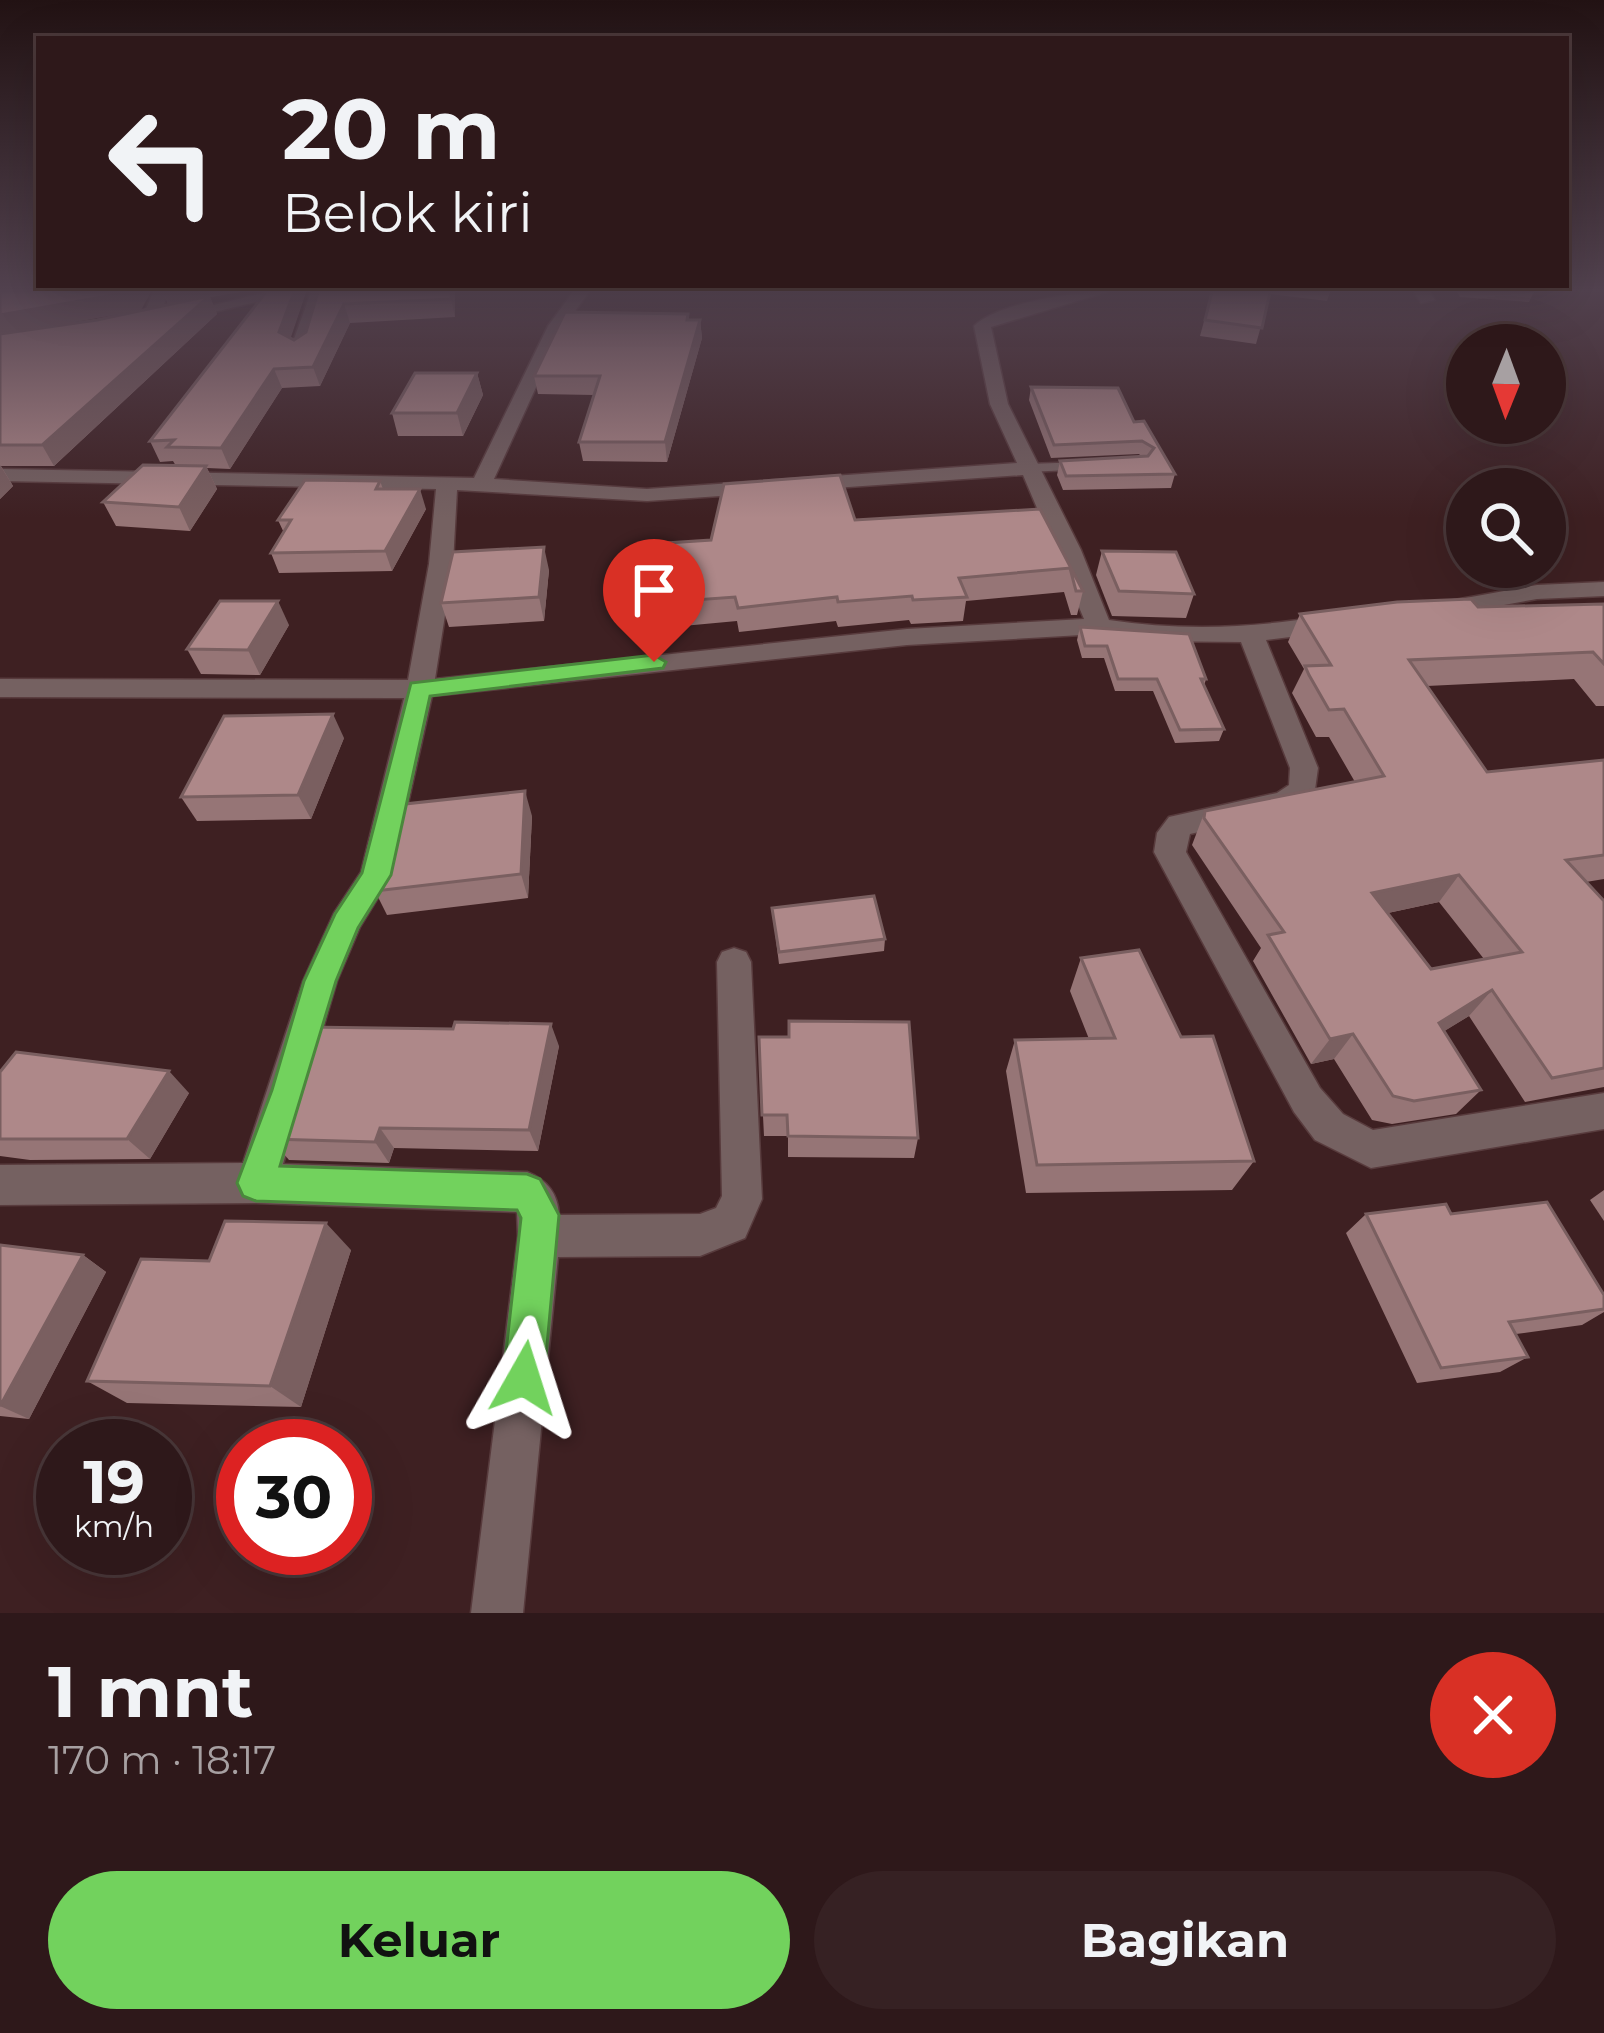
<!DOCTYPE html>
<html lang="id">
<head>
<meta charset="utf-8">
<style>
  body { margin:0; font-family:Montserrat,sans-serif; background:#362123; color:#f1f3f6; height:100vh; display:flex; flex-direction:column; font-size:45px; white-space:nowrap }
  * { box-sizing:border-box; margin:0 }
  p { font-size:39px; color:#a7a0a2 }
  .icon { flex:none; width:66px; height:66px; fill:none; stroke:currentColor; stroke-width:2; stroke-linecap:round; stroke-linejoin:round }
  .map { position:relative; height:1613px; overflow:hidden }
  .panel { display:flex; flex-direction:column; background:#2e181a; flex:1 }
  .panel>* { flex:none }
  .guide { position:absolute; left:36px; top:36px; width:1533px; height:252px; border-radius:0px; box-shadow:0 12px 48px #0002,0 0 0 3px #493739; background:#2e181a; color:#f1f3f6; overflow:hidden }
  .needle { width:78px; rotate:181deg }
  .controls { position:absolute; left:1446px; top:324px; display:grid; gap:24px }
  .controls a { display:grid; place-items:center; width:120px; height:120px; border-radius:50%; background:#2e181a; box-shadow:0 12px 48px #0002,0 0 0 3px #493739; font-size:60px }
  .speed { position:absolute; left:36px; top:1419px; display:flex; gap:24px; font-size:60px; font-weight:700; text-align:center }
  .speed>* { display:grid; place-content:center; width:156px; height:156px; border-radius:50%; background:#2e181a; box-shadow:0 12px 48px #0002,0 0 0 3px #493739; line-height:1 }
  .speed small { font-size:30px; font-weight:400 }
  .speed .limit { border:18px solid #d22; background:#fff; color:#111 }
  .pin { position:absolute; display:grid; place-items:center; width:102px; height:102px; color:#fff; margin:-123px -51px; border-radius:50% 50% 50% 0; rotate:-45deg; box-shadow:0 0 12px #0007 }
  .pin .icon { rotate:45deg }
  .me { position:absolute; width:132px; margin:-66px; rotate:6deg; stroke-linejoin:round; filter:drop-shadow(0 0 9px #0008) }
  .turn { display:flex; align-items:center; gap:42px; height:252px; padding:0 48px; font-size:54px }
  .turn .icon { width:156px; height:156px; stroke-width:2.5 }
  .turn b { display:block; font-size:84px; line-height:102px }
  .round { display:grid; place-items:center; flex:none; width:126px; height:126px; border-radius:63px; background:#362123 }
  .headline { display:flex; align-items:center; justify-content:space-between; height:204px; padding:0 48px }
  h1 { font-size:72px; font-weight:700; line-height:90px }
  .button { display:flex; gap:24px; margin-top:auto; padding:24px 48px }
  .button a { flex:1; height:138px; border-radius:72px; background:#72d25d; color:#111; font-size:48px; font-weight:700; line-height:138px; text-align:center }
  .button a+a { background:#362123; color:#f1f3f6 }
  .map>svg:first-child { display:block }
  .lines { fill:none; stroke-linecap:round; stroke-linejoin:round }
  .service-casing { stroke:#583b3d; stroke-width:3 }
  .minor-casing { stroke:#583b3d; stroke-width:3 }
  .tertiary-casing { stroke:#583b3d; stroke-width:3 }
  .service { fill:#756161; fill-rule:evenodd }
  .minor { fill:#756161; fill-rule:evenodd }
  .tertiary { fill:#756161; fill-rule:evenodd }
  .wall { fill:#967576; fill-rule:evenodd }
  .shaded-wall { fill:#7a5f60 }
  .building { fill:#ae8889; stroke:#7a5f60; stroke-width:3; fill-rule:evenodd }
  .route { fill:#72d25d; stroke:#4a883c; stroke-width:3 }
</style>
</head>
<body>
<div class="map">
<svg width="1604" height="1613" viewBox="0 0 1604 1613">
  <rect width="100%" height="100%" fill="#3e2022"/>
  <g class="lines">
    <g class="service-casing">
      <path id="service" d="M1085,462l5,1v6l-62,3 -7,-4 7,-4z"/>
    </g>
    <g class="minor-casing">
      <g id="minor">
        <path d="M153,292h16l-12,29 -8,5 -8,-5z"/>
        <path d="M311,292h16l-19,58 -9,5 -9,-5z"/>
        <path d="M573,292h16l-25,34 -70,153 153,10 370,-26 -27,-59 -16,-78c23,-23 100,-34 133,-34l-116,35 17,77 73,146 28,70c59,9 121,9 181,1 18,-2 40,-9 53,3l-12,8 -65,8 52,128 -4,29 -17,13 -107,24 -4,18 134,236 23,26 30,16 231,-37v36l-233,39 -56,-28 -21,-28 -140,-260 3,-19 12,-16 108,-24 12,-8 1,-17 -49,-126 -95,-1 -47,-7 -192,11 -475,51 -40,179 -32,52 -23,54 -54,183 244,8c20,8 31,21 32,43l141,-1 16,-6 6,-12 -5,-234 5,-10 12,-4 12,4 5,10 11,237 -17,39 -45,18 -142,1 -35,356h-52l47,-377 -1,-24 -261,-9 -256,2v-40l243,-2 60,-182 31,-68 27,-41 43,-174 -404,-1v-18l408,1 21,-116 7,-75 -436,-8v-12l474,9 74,-152zM1023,475l61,144 -177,10 -472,50 18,-115 4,-74 190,11z"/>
        <path d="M1414,292h16l5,8 -14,3z"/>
        <path d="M1604,582v14l-67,3 -99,18 -12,-7 12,-7 99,-18z"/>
      </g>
    </g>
    <g class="tertiary-casing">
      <path id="tertiary" d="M267,292h30l-120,29 -8,-5z"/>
    </g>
    <use href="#service" class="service"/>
    <use href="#minor" class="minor"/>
    <use href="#tertiary" class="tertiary"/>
  </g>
  <g class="wall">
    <path d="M0,292l141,18 -95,17 51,-7 71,-16 -5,-12h77l-30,5 7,17 -163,152h-53l12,20 -13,13z"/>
    <path d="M266,292h40l-16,46 4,2 12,-8 12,-40h137v25l-105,6 -30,63 -38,2 -52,81 -23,-1 10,21 -27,42 -74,-5 -13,-24 73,-36 -3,-5 -13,1 -10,-21z"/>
    <path d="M1212,292h118l-3,9 -57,-7 -14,50 -56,-8z"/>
    <path d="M1457,292h77l-5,10 -69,-5z"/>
    <path d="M688,314l1,6h11l2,18 -35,124 -84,-1 -4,-19 15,-47 -56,-1 -4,-18z"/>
    <path d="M477,373l6,22 -20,41h-65l-6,-23z"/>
    <path d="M1031,387l103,35 41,52 -4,14 -108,2 -6,-15 3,-14 82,-4 -3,-3 -88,4 -22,-58z"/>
    <path d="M380,481l3,8 43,20 -34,62 -113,2 -8,-20 13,-20 -6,-13z"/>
    <path d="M1040,509l43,82 -6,24h-6l-7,-23 -98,9 -3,20 -52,3 -2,-4 -71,7 -2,-6 -97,11 -2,-11 -54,5 -1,-14 -8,1 -7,-70 44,-3 144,-20z"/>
    <path d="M1102,551l92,43 -8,24 -74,-2 -16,-41z"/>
    <path d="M549,570l-5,51 -95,6 -8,-24z"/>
    <path d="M1604,604v102h-8l-22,-27 -147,7 60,86 117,-12v119l-18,3 18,19v186l-79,15 -56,-86 -25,15 37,59 -25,24 -64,10 -20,-4 -38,-61 -23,5 -58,-103 8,-13 -69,-103 13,-34 150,-29 -26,-45h-13l-24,-44 12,-24 -16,-27 12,-28 178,-7zM1439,902l45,57 -53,10 -43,-56z"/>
    <path d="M289,625l-29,50 -59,-1 -14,-25z"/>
    <path d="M1080,627l126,52 -2,7 20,43 -5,12 -44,2 -22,-52h-38l-11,-33h-22l-5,-18z"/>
    <path d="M344,738l-33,81 -114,2 -16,-24z"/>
    <path d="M532,816l-4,82 -141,17 -12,-24z"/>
    <path d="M772,908l113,31 -1,12 -105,13z"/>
    <path d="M1081,958l100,79 73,124 -22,29 -206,3 -20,-122 9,-31 74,-1 -19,-48z"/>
    <path d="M453,1029l106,17 -21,105 -144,-3 -5,15 -100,-3 -18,-21z"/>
    <path d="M759,1037l159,101 -4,20 -126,-1v-21h-24z"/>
    <path d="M0,1072l189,21 -39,66 -120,1 -30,-4z"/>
    <path d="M1604,1190v31l-14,-21z"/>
    <path d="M1366,1214h85l153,81v17l-22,13 -66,9 12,23 -28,15 -83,11 -71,-150z"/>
    <path d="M0,1245l83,10 23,17 -77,147 -29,-3z"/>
    <path d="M351,1250l-50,157 -174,-4 -40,-22 122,-120z"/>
  </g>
  <g class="shaded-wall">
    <path d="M130,292h21l-10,18 -141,25v-20z"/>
    <path d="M163,292h77l-30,5 7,17 -163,152 -12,-21 127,-140z"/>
    <path d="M294,292h12l-20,60 -7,-20z"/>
    <path d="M451,292h4v25l-4,-18z"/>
    <path d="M344,304l6,19 -30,63 -7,-19z"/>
    <path d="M700,320l2,18 -35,124 -2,-20z"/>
    <path d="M274,369l8,19 -52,81 -9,-21z"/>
    <path d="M477,373l6,22 -20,41 -6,-23z"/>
    <path d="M0,465l13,21 -13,13z"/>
    <path d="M206,466l11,23 -27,42 -11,-24z"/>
    <path d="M420,489l6,20 -34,62 -7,-20z"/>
    <path d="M544,547l5,23 -5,51 -5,-24z"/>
    <path d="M278,601l11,24 -29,50 -12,-25z"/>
    <path d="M333,714l11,24 -33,81 -13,-24z"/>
    <path d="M525,791l7,25 -4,82 -7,-24z"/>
    <path d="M1459,875l-20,27 -84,18 17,-27z"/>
    <path d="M1492,990l-23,26 -52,32 22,-25z"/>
    <path d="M551,1024l8,22 -21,105 -9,-21z"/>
    <path d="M1353,1034l-19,25 -23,5 19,-25z"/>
    <path d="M169,1071l20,22 -39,66 -23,-20z"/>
    <path d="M380,1128l14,20 -5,15 -14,-21z"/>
    <path d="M326,1223l25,27 -50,157 -31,-21z"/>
    <path d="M83,1255l23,17 -77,147 -29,-13z"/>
  </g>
  <g class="building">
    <path d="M0,292h130l-130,23z"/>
    <path d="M266,292h28l-15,40 15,8 12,-8 12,-40h133v7l-107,5 -31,63 -39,2 -53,79 -54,-1 7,-7 -24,1z"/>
    <path d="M1212,292h58l-8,36 -57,-8z"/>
    <path d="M209,296l-167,149h-42v-111l97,-14z"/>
    <path d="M565,312l123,2 -1,6h13l-35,122h-86l21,-66h-66z"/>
    <path d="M415,373h62l-20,40h-65z"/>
    <path d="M1031,387l87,1 16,34 10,-1 31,53 -109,2 -6,-15 88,-5 6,-8 -12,-7 -88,4z"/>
    <path d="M143,465l63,1 -27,41 -76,-5z"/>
    <path d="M840,475l15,45 185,-11 43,82h-7l-6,-23 -111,10 8,19 -54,3 -1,-4 -74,6 -1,-5 -99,11 -3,-11 -54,4 -2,-13 -8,1 -4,-46 44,-3 13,-56z"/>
    <path d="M305,480l75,1 -4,8h44l-35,62 -114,2 20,-33h-13z"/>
    <path d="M544,547l-5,50 -98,6 12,-51z"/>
    <path d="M1102,551l74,1 18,42 -75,-3z"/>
    <path d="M1471,599l7,8 126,-3v60l-11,-12 -184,8 78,112 117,-12v95l-38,5 38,41v167l-52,10 -60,-88 -53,33 42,67 -67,11 -21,-5 -40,-62 -23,5 -62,-104 16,-3 -80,-114 1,-7 179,-35 -40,-67 -15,1 -20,-35 -4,-9 26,-1 -31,-51 97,-12zM1459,875l63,77 -91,17 -59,-76z"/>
    <path d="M220,601h58l-30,49 -61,-1z"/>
    <path d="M1080,627l109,7 17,45h-5l23,50 -44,1 -23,-51h-39l-11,-33h-22z"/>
    <path d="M333,714l-35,81 -117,2 43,-81z"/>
    <path d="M525,791l-4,83 -146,17 21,-86z"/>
    <path d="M874,896l11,43 -106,13 -7,-44z"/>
    <path d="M1139,950l42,87 32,-1 41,125 -217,4 -22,-125 100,-2 -34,-80z"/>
    <path d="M789,1021l120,1 9,116 -130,-2 -1,-21h-25l-3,-78h30z"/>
    <path d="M455,1022l96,2 -22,106 -149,-2 -5,14 -104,-3 35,-112 147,2z"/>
    <path d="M16,1052l153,19 -42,68h-127v-67z"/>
    <path d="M1547,1202l57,93v14l-95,13 19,35 -87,11 -75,-154 80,-10 5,10z"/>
    <path d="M225,1221l101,2 -56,163 -183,-5 54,-122 68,2z"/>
    <path d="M0,1245l83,10 -83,151z"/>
  </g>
  <linearGradient id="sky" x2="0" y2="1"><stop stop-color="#221213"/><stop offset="0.56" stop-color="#52424f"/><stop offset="1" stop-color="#52424f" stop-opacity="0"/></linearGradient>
  <rect width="1604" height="518" fill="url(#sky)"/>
  <path class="route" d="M654,655l12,7 -3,6 -233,28 -39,179 -33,53 -22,53 -56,185 247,8 13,5 19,36 -15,163 -6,14 -14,6 -15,-6 -6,-14 18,-160 -4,-8 -261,-9 -13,-5 -6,-13 35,-93 32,-109 31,-67 27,-41 49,-190z"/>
</svg>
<div class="controls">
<a><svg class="needle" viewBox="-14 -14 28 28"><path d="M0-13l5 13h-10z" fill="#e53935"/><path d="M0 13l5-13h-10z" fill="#a7a0a2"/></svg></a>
<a><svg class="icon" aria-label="search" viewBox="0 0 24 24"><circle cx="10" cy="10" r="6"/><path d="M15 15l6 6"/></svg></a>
</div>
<div class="speed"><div>19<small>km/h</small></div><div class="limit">30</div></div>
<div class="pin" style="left:654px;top:662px;background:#d93025"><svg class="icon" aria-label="arrive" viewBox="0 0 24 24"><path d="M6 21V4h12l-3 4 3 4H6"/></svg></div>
<svg class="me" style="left:524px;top:1378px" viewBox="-20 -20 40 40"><path d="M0-17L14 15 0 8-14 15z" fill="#72d25d" stroke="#fff" stroke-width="4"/></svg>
<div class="guide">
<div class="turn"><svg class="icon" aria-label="left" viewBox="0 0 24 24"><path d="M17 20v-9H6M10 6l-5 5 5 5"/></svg><div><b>20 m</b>Belok kiri</div></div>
</div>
</div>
<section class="panel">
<div class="headline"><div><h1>1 mnt</h1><p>170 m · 18:17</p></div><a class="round" style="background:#d93025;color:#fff"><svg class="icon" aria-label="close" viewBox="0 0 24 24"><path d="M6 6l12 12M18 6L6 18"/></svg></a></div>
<div class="button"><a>Keluar</a><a>Bagikan</a></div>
</section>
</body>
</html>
